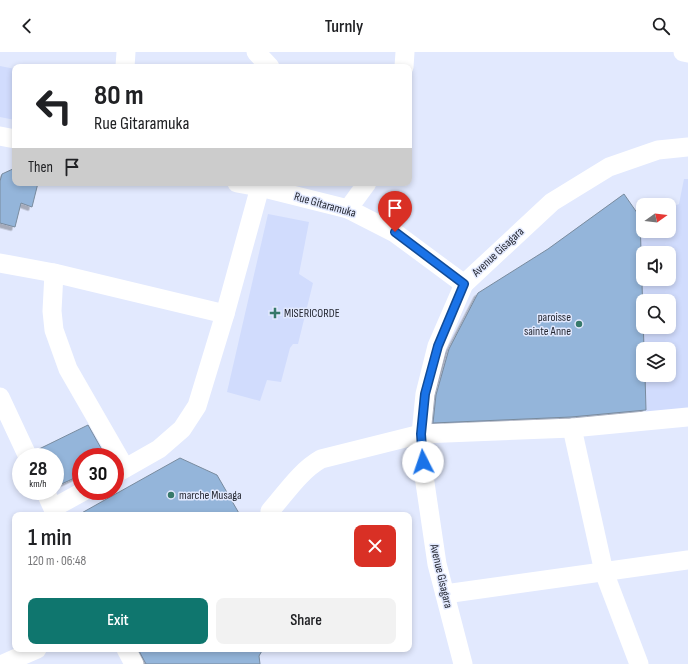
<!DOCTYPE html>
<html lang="en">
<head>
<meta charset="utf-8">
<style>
  body { margin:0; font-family:"Sofia Sans Condensed",sans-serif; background:#f2f2f2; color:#202124; height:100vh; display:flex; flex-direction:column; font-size:15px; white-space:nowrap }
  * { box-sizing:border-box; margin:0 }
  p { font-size:13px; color:#757577 }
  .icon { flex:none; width:22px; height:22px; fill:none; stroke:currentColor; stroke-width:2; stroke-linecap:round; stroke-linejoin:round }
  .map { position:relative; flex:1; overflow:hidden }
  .panel { position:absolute; left:12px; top:460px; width:400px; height:140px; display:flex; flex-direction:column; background:#fff; border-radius:8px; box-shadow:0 2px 6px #0003 }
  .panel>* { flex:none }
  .hud { position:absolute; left:12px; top:12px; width:400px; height:122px; border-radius:8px; box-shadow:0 2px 6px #0003; background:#fff; color:#202124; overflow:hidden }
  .needle { width:26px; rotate:76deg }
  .tools { position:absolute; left:636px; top:146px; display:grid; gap:8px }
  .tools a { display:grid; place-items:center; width:40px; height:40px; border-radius:8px; background:#fff; box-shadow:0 2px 6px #0003; font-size:20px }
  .speed { position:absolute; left:12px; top:396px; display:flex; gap:8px; font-size:20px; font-weight:700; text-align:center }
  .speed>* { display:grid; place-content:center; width:52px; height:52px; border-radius:50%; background:#fff; box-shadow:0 2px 6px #0003; line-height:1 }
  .speed small { font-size:10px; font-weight:400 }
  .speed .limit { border:6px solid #d22; background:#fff; color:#111 }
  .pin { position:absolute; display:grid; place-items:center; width:34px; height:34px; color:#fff; margin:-41px -17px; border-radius:50% 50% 50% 0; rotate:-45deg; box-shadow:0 0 4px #0007 }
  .pin .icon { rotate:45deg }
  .me { position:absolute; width:44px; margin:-22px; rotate:356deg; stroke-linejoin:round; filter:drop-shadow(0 0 3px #0008) }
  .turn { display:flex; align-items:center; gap:14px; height:84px; padding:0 16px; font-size:18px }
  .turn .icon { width:52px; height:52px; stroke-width:2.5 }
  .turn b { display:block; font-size:28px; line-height:34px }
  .then { display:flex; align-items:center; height:38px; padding:0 16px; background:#0003; gap:8px; font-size:15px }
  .round { display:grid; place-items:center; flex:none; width:42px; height:42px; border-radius:8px; background:#f2f2f2 }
  .overview { display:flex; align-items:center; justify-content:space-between; height:68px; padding:0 16px }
  h1 { font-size:24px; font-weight:600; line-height:30px }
  .cta { display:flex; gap:8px; margin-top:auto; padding:8px 16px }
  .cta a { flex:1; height:46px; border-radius:8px; background:#0f766e; color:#fff; font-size:16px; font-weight:600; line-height:46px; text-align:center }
  .cta a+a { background:#f2f2f2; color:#202124 }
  header { display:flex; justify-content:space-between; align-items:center; height:52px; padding:0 16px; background:#fff; font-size:18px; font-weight:600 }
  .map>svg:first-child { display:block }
  .built { fill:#d1dcfd; fill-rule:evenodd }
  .building { fill:#94b5da; stroke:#798b9e; filter:url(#shadow) }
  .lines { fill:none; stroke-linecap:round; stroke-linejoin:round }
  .minor { stroke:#fff; stroke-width:19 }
  .route-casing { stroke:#114b97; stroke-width:10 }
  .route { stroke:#1a73e8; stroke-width:7 }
  .poi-dot { fill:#37796a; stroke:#e2e9fe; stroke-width:1.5 }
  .labels { text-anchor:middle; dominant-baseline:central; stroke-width:3; stroke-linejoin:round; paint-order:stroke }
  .street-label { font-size:12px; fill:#252832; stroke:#e2e9fe }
  .poi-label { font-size:12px; fill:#252832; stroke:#e2e9fe; text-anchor:start }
</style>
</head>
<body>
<header><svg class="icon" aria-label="back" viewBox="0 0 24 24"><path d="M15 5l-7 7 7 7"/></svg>Turnly<svg class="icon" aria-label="search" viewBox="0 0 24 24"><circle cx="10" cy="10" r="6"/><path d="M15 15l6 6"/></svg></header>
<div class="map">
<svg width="688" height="612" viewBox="0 0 688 612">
  <defs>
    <filter id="shadow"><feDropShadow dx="-3.5" dy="3.5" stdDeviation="0" flood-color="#0004"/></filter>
  </defs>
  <rect width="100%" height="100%" fill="#e2e9fe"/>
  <g class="built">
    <path d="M0,14l15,3v51l-15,-3z"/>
    <path d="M684,127h4v230l-42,4 -7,-74 1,-122 3,-1v15h26v-23l10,-4zM643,201h26v26h-26zM643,249h26v26h-26zM643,297h26v26h-26z"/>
    <path d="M268,162l41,8 -10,52 14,9 -15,61h-5l-3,4 -9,34 -14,-2 -7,21 -33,-9z"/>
  </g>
  <g class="building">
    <path d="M15,116v15h23l-6,24 -11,-4 -6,24 -15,-4v-42l2,-7z"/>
    <path d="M624,142l16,23 4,132h-1v26h2l1,35 -75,7 -138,6 3,-28 13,-46 29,-56 70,-44z"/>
    <path d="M88,373l18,32h-25v18l-26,12v-30h-16l-2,-7z"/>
    <path d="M180,406l37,17 23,40h-162z"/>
    <path d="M138,597h125l-4,7 1,8h-114z"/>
  </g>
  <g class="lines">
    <g class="minor">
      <path d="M256,0l14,15"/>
      <path d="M683,0l5,1"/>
      <path d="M125,15l1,-15"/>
      <path d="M404,15l1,-15"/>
      <path d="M0,84l15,3"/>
      <path d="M237,131l23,4 88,22 47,24 69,51"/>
      <path d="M348,157l19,-26"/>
      <path d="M0,211l54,10 171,41"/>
      <path d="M54,221l-2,38 2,19 14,39 57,99"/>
      <path d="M0,345l28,60"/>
      <path d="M572,376l32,144 35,92"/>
      <path d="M115,422l44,-25 23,-20 15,-23 28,-92 35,-127"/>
      <path d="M45,439l11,24"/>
      <path d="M53,456l31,-17"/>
      <path d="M270,463v-4c16,-18 30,-40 51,-52l100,-25 151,-6 116,-11"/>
      <path d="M445,542l243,-34"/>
      <path d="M126,597l8,15"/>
      <path d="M3,612l34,-15"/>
      <path d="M463,612l-26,-100 -13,-88 -3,-42 4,-40 12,-48 27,-62 88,-82 57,-35 49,-17 30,-3"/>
    </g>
  </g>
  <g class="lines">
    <g class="route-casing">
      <path id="route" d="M395,180l69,52 -26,62 -13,48 -4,40 2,28"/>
    </g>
    <use href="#route" class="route"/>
  </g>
  <g class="poi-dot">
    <path d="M273 255h4v4h4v4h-4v4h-4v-4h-4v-4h4z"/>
    <circle cx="579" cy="272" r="4"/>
    <circle cx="171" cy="443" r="4"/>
  </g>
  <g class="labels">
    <g class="street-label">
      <text transform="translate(325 153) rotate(16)">Rue Gitaramuka</text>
      <text transform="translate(498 200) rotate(-43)">Avenue Gisagara</text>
      <text transform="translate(441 524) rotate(77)">Avenue Gisagara</text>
    </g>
    <g class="poi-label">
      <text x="284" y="261">MISERICORDE</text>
      <text x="571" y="265" text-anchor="end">paroisse<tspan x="571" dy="14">sainte Anne</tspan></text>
      <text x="179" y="443">marche Musaga</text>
    </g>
  </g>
</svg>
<div class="tools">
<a><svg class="needle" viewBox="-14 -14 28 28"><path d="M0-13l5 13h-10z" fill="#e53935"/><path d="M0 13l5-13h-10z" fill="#757577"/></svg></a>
<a><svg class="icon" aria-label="sound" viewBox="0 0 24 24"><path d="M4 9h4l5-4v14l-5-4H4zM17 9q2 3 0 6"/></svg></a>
<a><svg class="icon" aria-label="search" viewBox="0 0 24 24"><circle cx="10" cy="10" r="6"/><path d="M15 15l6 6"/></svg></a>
<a><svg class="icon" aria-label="layers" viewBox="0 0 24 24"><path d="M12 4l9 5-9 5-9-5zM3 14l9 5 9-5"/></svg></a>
</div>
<div class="speed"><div>28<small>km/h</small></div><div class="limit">30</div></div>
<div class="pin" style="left:395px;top:180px;background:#d93025"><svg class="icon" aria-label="arrive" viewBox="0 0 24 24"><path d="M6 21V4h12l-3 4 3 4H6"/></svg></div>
<svg class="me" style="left:423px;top:410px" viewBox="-20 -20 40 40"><circle r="19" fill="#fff"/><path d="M0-13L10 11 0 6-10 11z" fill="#1a73e8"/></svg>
<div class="hud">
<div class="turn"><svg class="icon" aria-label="left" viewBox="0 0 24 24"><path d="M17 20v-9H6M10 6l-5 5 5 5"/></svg><div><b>80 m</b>Rue Gitaramuka</div></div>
<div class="then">Then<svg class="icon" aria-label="arrive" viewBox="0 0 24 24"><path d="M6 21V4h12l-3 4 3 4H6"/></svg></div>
</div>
<section class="panel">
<div class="overview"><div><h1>1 min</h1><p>120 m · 06:48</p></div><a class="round" style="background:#d93025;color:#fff"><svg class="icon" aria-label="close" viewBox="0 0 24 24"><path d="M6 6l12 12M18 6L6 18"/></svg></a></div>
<div class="cta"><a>Exit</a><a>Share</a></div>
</section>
</div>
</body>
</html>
